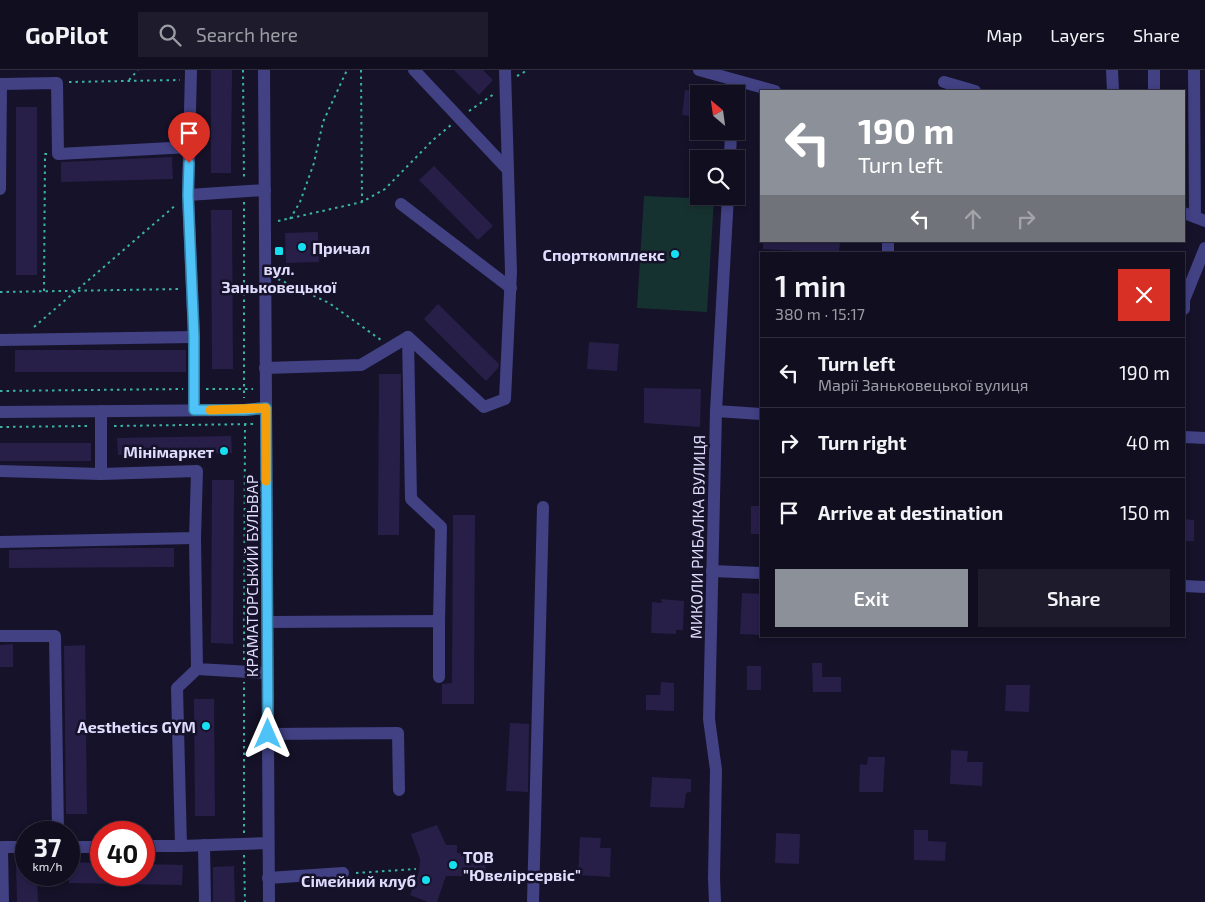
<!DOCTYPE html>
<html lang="en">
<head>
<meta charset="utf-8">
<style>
  body { margin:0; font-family:"Exo 2",sans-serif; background:#1e1c2c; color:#f1f3f6; height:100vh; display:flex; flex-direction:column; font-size:19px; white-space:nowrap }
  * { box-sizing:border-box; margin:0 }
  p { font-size:16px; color:#9c9ca4 }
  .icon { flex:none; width:28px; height:28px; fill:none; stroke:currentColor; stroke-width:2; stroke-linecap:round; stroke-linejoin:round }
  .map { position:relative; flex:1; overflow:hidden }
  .sheet { position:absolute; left:760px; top:182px; width:425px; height:385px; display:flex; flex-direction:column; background:#100e1f; border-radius:0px; box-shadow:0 2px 8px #0003,0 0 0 1px #302e3d }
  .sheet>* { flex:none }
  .hud { position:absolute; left:760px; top:20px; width:425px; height:152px; border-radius:0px; box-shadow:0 2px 8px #0003,0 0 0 1px #302e3d; background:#8c9099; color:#fff; overflow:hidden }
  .needle { width:32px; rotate:331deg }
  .buttons { position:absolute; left:690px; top:15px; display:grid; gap:10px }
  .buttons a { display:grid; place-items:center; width:55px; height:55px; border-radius:0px; background:#100e1f; box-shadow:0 2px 8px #0003,0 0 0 1px #302e3d; font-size:25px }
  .speed { position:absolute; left:15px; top:751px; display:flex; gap:10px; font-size:25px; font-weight:700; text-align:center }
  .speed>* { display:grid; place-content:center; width:65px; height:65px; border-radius:50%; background:#100e1f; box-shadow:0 2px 8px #0003,0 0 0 1px #302e3d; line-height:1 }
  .speed small { font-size:12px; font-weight:400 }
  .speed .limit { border:8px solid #d22; background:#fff; color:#111 }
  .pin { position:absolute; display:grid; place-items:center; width:42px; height:42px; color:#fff; margin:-51px -21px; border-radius:50% 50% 50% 0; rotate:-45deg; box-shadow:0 0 5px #0007 }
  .pin .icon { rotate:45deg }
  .me { position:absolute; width:55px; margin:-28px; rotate:0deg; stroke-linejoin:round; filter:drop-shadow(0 0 4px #0008) }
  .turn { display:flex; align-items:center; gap:18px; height:105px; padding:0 15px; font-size:22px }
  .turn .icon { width:65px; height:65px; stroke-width:2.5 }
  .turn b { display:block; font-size:35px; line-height:42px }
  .lanes { display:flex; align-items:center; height:48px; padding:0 15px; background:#0003; justify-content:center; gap:25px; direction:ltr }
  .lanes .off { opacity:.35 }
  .round { display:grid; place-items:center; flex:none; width:52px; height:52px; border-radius:0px; background:#1e1c2c }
  .headline { display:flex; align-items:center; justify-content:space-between; height:85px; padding:0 15px }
  h1 { font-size:30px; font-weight:600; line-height:38px }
  .cta { display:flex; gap:10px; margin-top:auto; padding:10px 15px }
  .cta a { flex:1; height:58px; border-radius:0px; background:#8c9099; color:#fff; font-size:20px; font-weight:600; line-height:58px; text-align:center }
  .cta a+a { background:#1e1c2c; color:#f1f3f6 }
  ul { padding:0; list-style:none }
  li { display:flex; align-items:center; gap:15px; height:70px; padding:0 15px; border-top:1px solid #302e3d }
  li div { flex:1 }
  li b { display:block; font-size:19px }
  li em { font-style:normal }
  header { display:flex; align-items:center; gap:30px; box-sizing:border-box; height:70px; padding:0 25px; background:#100e1f; border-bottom:1px solid #302e3d }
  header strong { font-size:24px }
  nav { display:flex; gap:28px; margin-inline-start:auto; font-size:18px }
  .search { width:350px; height:45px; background:#1e1c2c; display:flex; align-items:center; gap:12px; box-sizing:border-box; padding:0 18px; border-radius:0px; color:#9c9ca4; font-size:19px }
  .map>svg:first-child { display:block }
  .green { fill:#163230 }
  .building { fill:#271f48 }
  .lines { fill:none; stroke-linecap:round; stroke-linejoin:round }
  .path { stroke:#39b4a9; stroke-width:2; stroke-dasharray:2.5 4; stroke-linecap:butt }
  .minor { stroke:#414184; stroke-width:12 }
  .route-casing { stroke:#337fa1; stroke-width:12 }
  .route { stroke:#4fc3f7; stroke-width:9 }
  .slow { stroke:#f59e0b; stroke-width:9 }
  .poi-dot { fill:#15dff0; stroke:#151229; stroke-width:2 }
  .labels { text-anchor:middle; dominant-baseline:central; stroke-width:5; stroke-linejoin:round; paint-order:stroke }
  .poi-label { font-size:16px; font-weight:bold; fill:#dfdcfd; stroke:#151229; text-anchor:end }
  .street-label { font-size:16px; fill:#dfdcfd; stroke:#151229 }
</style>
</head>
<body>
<header>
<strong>GoPilot</strong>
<div class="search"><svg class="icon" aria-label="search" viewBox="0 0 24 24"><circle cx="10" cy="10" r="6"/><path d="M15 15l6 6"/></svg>Search here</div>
<nav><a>Map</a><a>Layers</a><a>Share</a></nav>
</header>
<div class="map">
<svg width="1205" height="832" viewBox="0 0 1205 832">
  <rect width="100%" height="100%" fill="#151229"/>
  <path class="green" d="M644,126l70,3 -7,113 -70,-4z"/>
  <g class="building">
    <path d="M211,0h21l-1,103h-20z"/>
    <path d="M454,0h29l10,10 -14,15z"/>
    <path d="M685,20l14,2v25l-17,-2z"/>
    <rect x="16" y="37" width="21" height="168"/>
    <path d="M172,87l1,22 -112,3v-20z"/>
    <path d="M434,96l59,60 -15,14 -59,-60z"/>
    <path d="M211,140h21l1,159h-21z"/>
    <path d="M318,162l1,30 -33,1 -1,-30z"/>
    <path d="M763,171h77l-1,12 -76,-4z"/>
    <path d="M438,234l61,60 -1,4 -12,13 -62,-62z"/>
    <path d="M589,272l30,2 -2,27 -30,-2z"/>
    <rect x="15" y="280" width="171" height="22"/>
    <path d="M379,304h22l-2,161h-21z"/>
    <path d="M644,318l57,1 -1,38 -56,-4z"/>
    <path d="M231,366l1,17 -114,2 -1,-17z"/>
    <rect x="0" y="373" width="91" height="18"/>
    <path d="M212,410h22l-1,164 -22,-1z"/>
    <rect x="751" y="436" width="10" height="28"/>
    <path d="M453,445h22l-1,189h-32v-20l10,-1z"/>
    <path d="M1184,449l10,1v21h-10z"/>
    <path d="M96,478h78v19l-165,1v-18z"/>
    <path d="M742,523l19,1v41l-21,-1z"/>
    <path d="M661,529l23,2 -1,29h-7v4l-25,-1 1,-31 10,1z"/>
    <path d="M13,574v23h-13v-22z"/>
    <path d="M85,575l2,169h-21l-2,-168z"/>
    <path d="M812,593h10v14h19v15h-28z"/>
    <rect x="747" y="596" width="14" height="24"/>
    <path d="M661,612l13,1v28l-28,-1v-15h14z"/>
    <path d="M1006,615h24l-1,27 -24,-1z"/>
    <path d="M194,629h20l1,117h-20z"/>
    <path d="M510,653l19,1 -1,68 -22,-1z"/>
    <path d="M951,680l17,1 -1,11h16l-1,24 -32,-2z"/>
    <path d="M868,687h17l-2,35h-24l1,-28 7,1z"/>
    <path d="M652,707l39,2v13l-5,1 -2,15 -34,-1z"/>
    <path d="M437,755l9,20h11v8h28l1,23h-40l-9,26h-9l-18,-7 9,-23 1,-13 -9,-25z"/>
    <path d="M914,760h14v11l18,1 -1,19 -31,-1z"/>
    <path d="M776,763l24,1 -1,30 -24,-1z"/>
    <path d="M580,767l21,1 -1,10h11l-1,29 -32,-2z"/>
    <path d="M69,792l32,1v12h43v-11l39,1 -1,20 -113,-2z"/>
    <path d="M16,794h10v11h11l1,27h-21z"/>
    <path d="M234,796l1,36h-22v-35z"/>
  </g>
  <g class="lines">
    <g class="path">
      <path d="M243,0l1,110"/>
      <path d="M361,0l1,132"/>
      <path d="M517,6l11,-6"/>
      <path d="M129,10l9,-10"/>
      <path d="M69,12l111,-2"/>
      <path d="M469,41l25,-17"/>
      <path d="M244,132v196"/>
      <path d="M290,149l10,-17 14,-39 9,-41 24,-52"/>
      <path d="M278,151l84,-19 23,-13 48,-49 18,-15"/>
      <path d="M278,209l51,24 52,37"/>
      <path d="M44,221l1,-137h2"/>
      <path d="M0,222l180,-3"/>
      <path d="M34,257l143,-123"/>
      <path d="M206,319h47"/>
      <path d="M0,321l183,-2"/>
      <path d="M114,356l140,-2"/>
      <path d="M0,357l89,-1"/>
      <path d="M244,590l1,-238"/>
      <path d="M244,763v-151"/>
      <path d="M244,785l1,47"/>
      <path d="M356,803l60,-4"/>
    </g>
    <g class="minor">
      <path d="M191,0l-3,125 6,142v73"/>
      <path d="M264,0l5,832"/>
      <path d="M414,0l94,100"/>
      <path d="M699,0l76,21"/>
      <path d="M1112,0l1,21"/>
      <path d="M1154,0v21"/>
      <path d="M1194,0l1,147"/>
      <path d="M944,12l31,9"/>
      <path d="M0,14h1l-1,105"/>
      <path d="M1,14l56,-1 1,71 132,-7"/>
      <path d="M730,89l1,-28"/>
      <path d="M188,125l77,-5"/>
      <path d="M401,134l110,84"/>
      <path d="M1184,143l21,8"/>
      <path d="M888,184v-13"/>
      <path d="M1184,239v-9l21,-52"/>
      <path d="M408,267l3,162 30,28 -2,94"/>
      <path d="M0,270l194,-3"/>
      <path d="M265,298l96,-3 47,-28 76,70 21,-8 6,-127 -6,-202"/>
      <path d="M716,341l45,3"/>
      <path d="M0,342l245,-2 21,-2"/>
      <path d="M1184,367l21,1"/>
      <path d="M0,401l101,3v-63"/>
      <path d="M195,468l2,131 70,4"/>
      <path d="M0,472l195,-4 2,-67 -96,3"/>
      <path d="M712,501l49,2"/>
      <path d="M1184,516l21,1"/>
      <path d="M267,552l172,-1v56"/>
      <path d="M0,566h55l3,196"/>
      <path d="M197,599l-20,19 4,158 87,-3"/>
      <path d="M268,664l130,-1 1,57"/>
      <path d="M204,775l1,57"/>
      <path d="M144,776h37"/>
      <path d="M69,777h32"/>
      <path d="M268,808l75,-5"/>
      <path d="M3,832l-1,-55h24"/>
      <path d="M533,832l10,-395"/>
      <path d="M715,832l-1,-24 2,-108 -7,-51 7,-308 12,-215"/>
    </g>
  </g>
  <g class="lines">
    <g class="route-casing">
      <path id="route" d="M189,93l-1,32 6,142v73h50l22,-2 2,326"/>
    </g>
    <use href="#route" class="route"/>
    <path class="slow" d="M210,340l56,-2v73"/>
  </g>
  <g class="poi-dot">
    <circle cx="302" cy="177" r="5"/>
    <rect x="274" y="176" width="10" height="10" rx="2.5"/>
    <circle cx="675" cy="184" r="5"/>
    <circle cx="224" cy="381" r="5"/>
    <circle cx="206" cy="656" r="5"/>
    <circle cx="453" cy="795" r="5"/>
    <circle cx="426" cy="810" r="5"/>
  </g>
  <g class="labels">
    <g class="poi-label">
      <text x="312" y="177" text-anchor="start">Причал</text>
      <text x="665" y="184">Спорткомплекс</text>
      <text x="279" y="198" text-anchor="middle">вул.<tspan x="279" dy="18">Заньковецької</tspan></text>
      <text x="214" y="381">Мінімаркет</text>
      <text x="196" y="656">Aesthetics GYM</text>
      <text x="463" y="786" text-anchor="start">ТОВ<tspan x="463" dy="18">"Ювелірсервіс"</tspan></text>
      <text x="416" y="810">Сімейний клуб</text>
    </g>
    <g class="street-label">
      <text transform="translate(697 467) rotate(-89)">МИКОЛИ РИБАЛКА ВУЛИЦЯ</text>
      <text transform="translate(251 506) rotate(-90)">КРАМАТОРСЬКИЙ БУЛЬВАР</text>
    </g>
  </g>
</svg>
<div class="buttons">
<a><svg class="needle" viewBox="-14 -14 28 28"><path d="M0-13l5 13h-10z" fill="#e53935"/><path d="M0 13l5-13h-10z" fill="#9c9ca4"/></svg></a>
<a><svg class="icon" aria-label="search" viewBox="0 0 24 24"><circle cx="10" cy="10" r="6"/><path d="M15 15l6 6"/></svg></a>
</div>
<div class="speed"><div>37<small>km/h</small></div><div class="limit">40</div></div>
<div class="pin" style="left:189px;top:93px;background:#d93025"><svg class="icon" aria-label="arrive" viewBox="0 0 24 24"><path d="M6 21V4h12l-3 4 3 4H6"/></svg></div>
<svg class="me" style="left:268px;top:664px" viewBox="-20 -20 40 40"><path d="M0-17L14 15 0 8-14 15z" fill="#4fc3f7" stroke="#fff" stroke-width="4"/></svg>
<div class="hud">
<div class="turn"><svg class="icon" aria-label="left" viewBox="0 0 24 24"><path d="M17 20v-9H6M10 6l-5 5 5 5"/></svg><div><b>190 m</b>Turn left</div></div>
<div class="lanes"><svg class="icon" aria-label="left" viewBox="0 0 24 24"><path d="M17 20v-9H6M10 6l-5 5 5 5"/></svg><svg class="icon off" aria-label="ahead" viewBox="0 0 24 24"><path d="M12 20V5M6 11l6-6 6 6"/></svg><svg class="icon off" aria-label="right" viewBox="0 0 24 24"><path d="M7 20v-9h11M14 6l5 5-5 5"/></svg></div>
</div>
<section class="sheet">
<div class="headline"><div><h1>1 min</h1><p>380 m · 15:17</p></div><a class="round" style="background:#d93025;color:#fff"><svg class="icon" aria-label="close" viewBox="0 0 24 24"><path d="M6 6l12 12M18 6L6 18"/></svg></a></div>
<ul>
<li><svg class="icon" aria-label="left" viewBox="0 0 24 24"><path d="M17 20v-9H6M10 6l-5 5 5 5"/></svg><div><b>Turn left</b><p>Марії Заньковецької вулиця</p></div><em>190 m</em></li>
<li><svg class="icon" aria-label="right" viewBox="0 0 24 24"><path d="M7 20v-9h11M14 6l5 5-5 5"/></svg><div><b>Turn right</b></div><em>40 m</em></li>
<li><svg class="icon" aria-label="arrive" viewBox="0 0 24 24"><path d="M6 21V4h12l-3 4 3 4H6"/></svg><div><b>Arrive at destination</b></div><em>150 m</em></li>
</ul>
<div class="cta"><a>Exit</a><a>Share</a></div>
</section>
</div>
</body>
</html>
